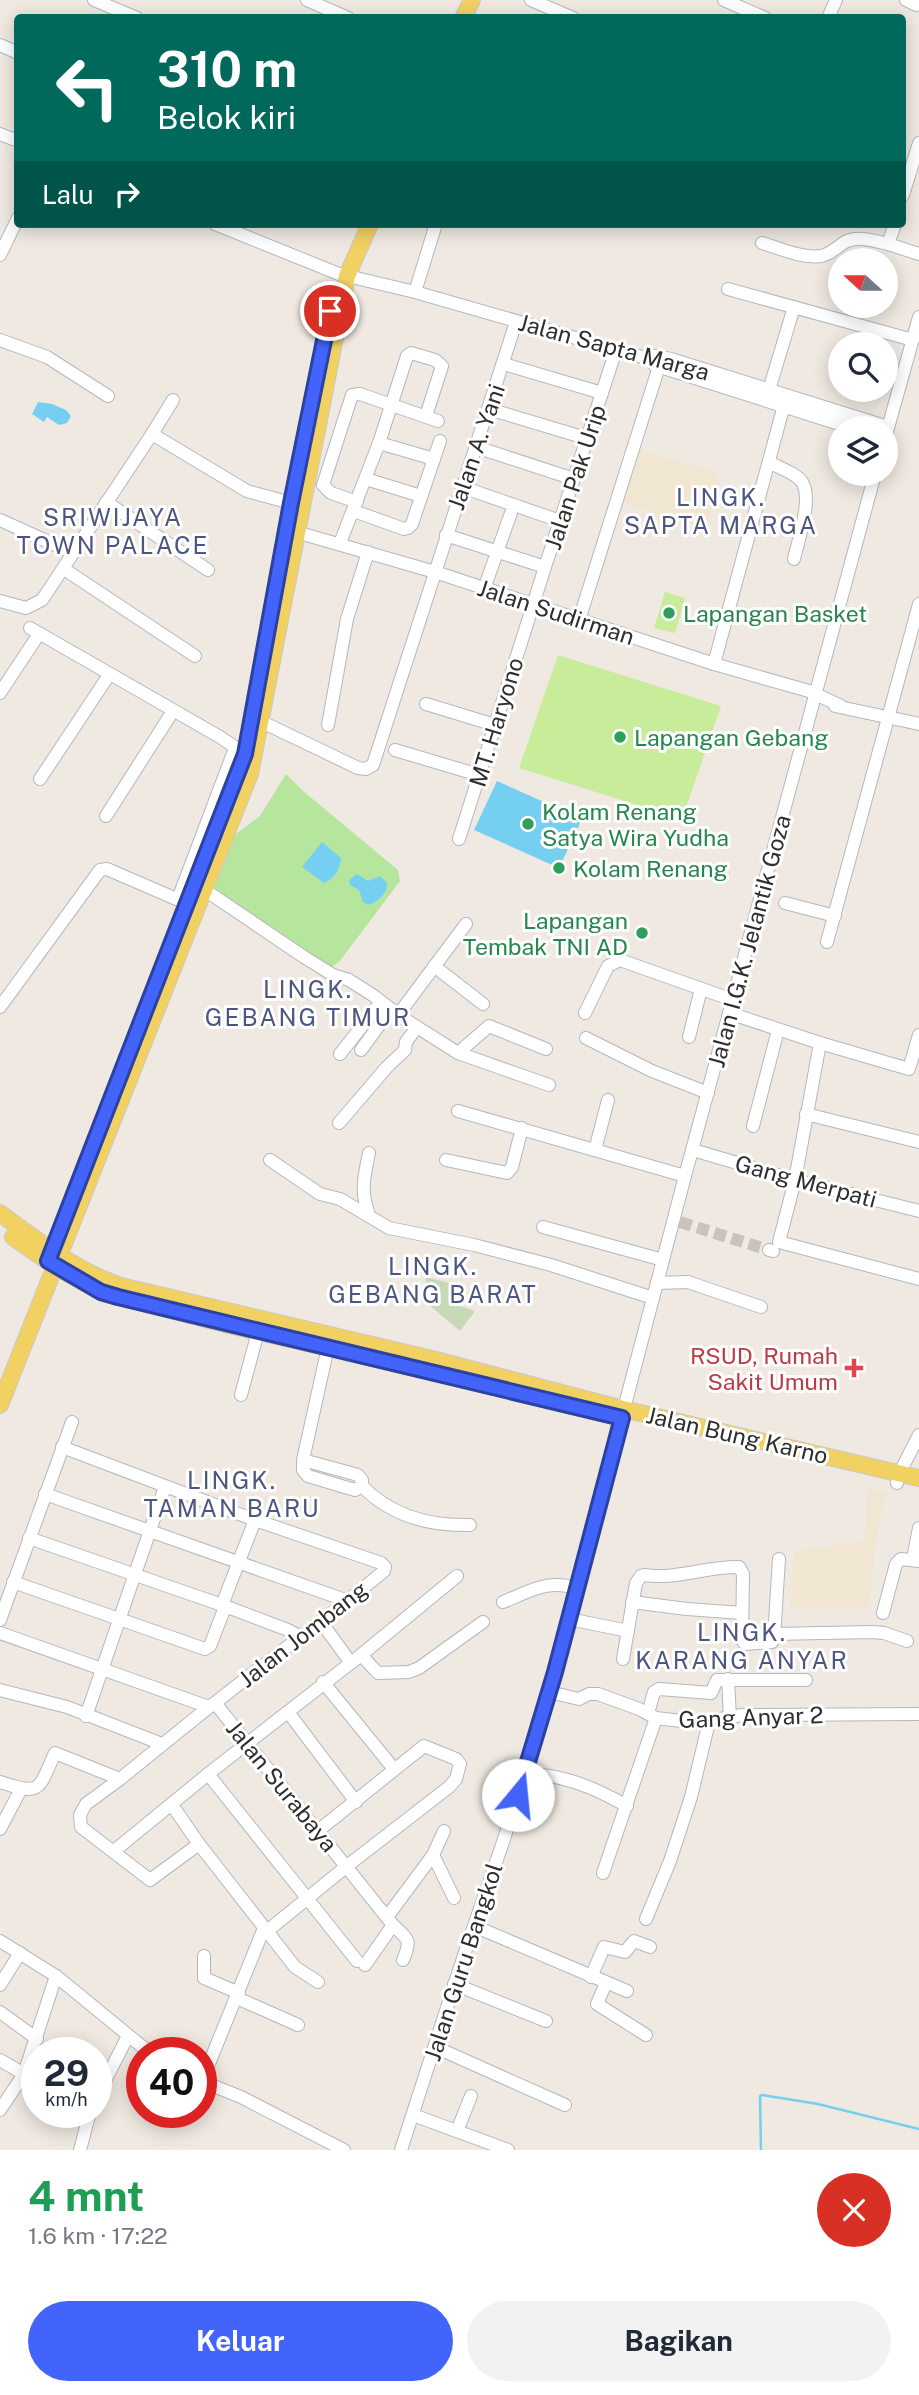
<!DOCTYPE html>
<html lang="id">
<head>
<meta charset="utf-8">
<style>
  body { margin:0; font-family:"Public Sans",sans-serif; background:#f2f2f3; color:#1f2937; height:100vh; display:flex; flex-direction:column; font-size:26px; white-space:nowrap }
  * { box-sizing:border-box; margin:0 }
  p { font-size:23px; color:#747a83 }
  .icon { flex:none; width:38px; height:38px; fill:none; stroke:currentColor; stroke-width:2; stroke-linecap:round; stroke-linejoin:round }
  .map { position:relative; height:2150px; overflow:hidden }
  .side { display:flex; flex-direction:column; background:#fff; flex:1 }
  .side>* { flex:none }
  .top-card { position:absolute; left:14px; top:14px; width:892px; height:214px; border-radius:7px; box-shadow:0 4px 18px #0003; background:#00695c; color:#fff; overflow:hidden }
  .needle { width:46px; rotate:291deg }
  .tools { position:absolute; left:828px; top:248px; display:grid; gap:14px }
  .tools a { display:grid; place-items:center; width:70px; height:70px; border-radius:50%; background:#fff; box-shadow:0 4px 18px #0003; font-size:35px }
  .speed { position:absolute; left:21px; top:2037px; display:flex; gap:14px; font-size:35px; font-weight:700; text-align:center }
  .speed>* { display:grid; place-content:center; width:91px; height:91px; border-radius:50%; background:#fff; box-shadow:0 4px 18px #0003; line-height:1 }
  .speed small { font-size:18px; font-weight:400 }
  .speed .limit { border:10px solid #d22; background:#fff; color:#111 }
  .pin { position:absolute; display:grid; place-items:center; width:60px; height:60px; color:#fff; margin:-30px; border:4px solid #fff; border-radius:50%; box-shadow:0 2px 7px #0007 }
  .me { position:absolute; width:77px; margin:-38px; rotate:17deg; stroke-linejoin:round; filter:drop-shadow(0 0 5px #0008) }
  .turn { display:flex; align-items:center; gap:24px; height:147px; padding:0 28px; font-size:32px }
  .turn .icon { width:91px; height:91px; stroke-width:2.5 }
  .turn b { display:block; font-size:49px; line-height:60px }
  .then { display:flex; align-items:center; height:66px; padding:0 28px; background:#0003; gap:14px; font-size:26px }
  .round { display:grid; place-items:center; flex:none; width:74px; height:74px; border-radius:37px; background:#f2f2f3 }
  .head { display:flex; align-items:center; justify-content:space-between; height:119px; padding:0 28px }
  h1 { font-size:42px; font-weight:700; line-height:52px; color:#1e9e55 }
  .button { display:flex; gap:14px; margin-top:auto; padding:14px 28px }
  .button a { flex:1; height:80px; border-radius:42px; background:#4264fb; color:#fff; font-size:28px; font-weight:700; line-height:80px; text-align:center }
  .button a+a { background:#f2f2f3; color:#1f2937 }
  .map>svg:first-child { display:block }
  .education { fill:#f0e6d1 }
  .green { fill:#b6e59e }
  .cemetery { fill:#c8d9b8 }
  .pitch { fill:#c9ec9a }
  .water { fill:#75cff0 }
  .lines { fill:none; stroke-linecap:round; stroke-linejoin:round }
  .stream { stroke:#75cff0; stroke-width:2.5 }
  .minor-tunnel { stroke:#c8c4bd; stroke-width:12; stroke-dasharray:12 6; stroke-linecap:butt }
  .minor-casing { stroke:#b4b7c1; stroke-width:14 }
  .major-casing { stroke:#c9c9c9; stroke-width:18 }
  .minor { stroke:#fff; stroke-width:12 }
  .major { stroke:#f2d163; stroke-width:16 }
  .route-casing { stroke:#2b41a3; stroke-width:18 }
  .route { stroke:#4264fb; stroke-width:12 }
  .leisure-dot { fill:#2e9e5b; stroke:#fff; stroke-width:2.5 }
  .health-dot { fill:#e0444e; stroke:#fff; stroke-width:2.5 }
  .labels { text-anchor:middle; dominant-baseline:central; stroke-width:6; stroke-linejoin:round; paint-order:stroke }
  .street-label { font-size:23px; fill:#2e2e2e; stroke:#fff }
  .leisure-label { font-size:23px; fill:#27864d; stroke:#fff; text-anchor:start }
  .health-label { font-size:23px; fill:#be3a42; stroke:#fff; text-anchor:end }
  .neighbourhood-label { font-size:24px; letter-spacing:2px; fill:#4d5680; stroke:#fff }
</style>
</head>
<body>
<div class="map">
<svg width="919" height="2150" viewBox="0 0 919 2150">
  <rect width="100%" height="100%" fill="#efe9e1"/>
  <g class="education">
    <path d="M636,448l77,24 6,7 -13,50 -85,-27z"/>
    <path d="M867,1489l19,3 -11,56 -6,59h-79l4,-56 71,-10z"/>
  </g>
  <path class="green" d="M286,774l17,17 95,79 2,11 -61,81 -9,6 -120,-77 16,-32 6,-22 28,-21z"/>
  <path class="cemetery" d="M426,1277l35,9 -4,19 18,6 -15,20 -32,-27z"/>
  <g class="pitch">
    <path d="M665,592l20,6 -10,35 -21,-5z"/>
    <path d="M558,655l163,51 -39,113 -163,-51z"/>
  </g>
  <g class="water">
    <path d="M38,402l14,2 14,6 5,6 -4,7 -8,2 -12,-8 -3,5 -12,-8z"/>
    <path d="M497,781l85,38 -23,49 -85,-38z"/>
    <path d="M322,842l19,16c-1,12 -6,20 -17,25l-22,-16z"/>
    <path d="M357,874l11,7 12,-5 7,7c1,10 -9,19 -19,22l-5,-3 -4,-12 -9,-5 -1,-5z"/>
  </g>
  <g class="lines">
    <path class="stream" d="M761,2150l-1,-54 2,-1 56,9 101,25"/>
    <path class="minor-tunnel" d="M680,1222l89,28"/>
    <g class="minor-casing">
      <g id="minor">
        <path d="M94,0l43,18"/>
        <path d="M307,0l41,18"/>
        <path d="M531,0l42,18"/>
        <path d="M724,0l41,18"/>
        <path d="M906,0l10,5"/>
        <path d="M828,18l8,-18"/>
        <path d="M0,45l18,8"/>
        <path d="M0,134l18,7"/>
        <path d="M903,195l16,-52"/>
        <path d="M215,224l124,50 76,18 227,65 14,-1 15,3 217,68"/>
        <path d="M895,224l-7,20 31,10"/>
        <path d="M762,243c17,5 42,16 59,13 10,-2 16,-9 24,-14 13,-7 30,-1 43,2"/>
        <path d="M0,255l18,-37"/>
        <path d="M728,289l185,51"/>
        <path d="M415,292l21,-68"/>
        <path d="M0,340l47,17 61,39"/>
        <path d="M504,364l98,29"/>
        <path d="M654,365l201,64"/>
        <path d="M769,390l25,-83"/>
        <path d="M489,409l100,30"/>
        <path d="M152,434l95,57 44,12"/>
        <path d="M886,435l33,-118"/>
        <path d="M379,443l55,16"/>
        <path d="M476,447l98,32"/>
        <path d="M769,462c10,6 27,11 33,20 11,16 -4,59 -8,77"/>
        <path d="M366,479l55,17"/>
        <path d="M462,487l98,34"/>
        <path d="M106,502l102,68"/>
        <path d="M357,502l-26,-9 -8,-8 29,-90 8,-1 78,27"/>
        <path d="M354,511l50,18 4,-1 4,-4 28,-83"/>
        <path d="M0,520l73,33"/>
        <path d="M296,532l139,40 279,92 95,27 32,15"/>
        <path d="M446,535l99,32"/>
        <path d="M340,543l39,-100 28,-87 4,-3 24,7 7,6 -16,50"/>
        <path d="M64,569l131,87"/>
        <path d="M484,589l27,-76"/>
        <path d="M0,601l26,7 16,-8 110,-166 21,-34"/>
        <path d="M579,620l83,-263"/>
        <path d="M30,628l190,109 25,17"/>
        <path d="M714,664l70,-259"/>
        <path d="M0,693l39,-59"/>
        <path d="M426,704l69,21"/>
        <path d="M835,706l84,18"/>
        <path d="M260,721l98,47 8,1 7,-4 143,-443"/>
        <path d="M328,725l19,-106 21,-67"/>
        <path d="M395,750l84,25"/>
        <path d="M40,779l69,-104"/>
        <path d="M106,816l67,-105"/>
        <path d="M459,839l86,-272 71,-217"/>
        <path d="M199,886l105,71 29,18 16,5 25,16 24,19 60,38 31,-27 57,23"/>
        <path d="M178,899l57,-151"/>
        <path d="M785,903l50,13"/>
        <path d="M827,942l92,-338"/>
        <path d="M434,966l49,38"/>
        <path d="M0,1007l100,-137 7,-1 81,35"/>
        <path d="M585,1013l23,-47 12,-6 113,40"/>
        <path d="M729,1013l91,30 89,26 10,-34"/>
        <path d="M398,1015l68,-91"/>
        <path d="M689,1037l12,-48"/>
        <path d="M586,1038l66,33 56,22"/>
        <path d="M820,1043l-25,137 -16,62 140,37"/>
        <path d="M361,1050l30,-41"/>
        <path d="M458,1053l91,32"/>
        <path d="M340,1054l41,-52"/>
        <path d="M458,1111l227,65"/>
        <path d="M806,1114l113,28"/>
        <path d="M339,1123l48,-56 18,-17 1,-8 11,-15"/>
        <path d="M753,1126l25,-96"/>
        <path d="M595,1150l13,-50"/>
        <path d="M693,1150l102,30 124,31"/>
        <path d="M270,1160l50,34 20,5 49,29 85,17 77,20 102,33"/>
        <path d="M446,1160l61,13 5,-6 10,-39"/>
        <path d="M369,1215c-9,-25 -5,-37 0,-62"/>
        <path d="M543,1227l120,33"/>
        <path d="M769,1250l4,1"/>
        <path d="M657,1283l31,-1 73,25"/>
        <path d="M241,1395l17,-63"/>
        <path d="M62,1447l193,73 126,43 4,4 -1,4c-55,46 -113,87 -169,132"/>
        <path d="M303,1460l55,15 4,5v6l-7,4 -7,-2 -40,-12 -5,-6v-10l25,-113"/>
        <path d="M897,1483l2,-9 20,-39"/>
        <path d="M362,1486c29,30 67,40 108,39"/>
        <path d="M45,1494l303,107"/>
        <path d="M29,1538l193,67 66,25 11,6"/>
        <path d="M913,1559l6,-31"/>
        <path d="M13,1582l192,67 5,-3 15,-39"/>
        <path d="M503,1602c25,-10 47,-24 74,-13"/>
        <path d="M632,1602l55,7 55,4"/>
        <path d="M222,1605l33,-85"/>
        <path d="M883,1613l13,-49 5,-5 18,2"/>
        <path d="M569,1619l59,12"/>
        <path d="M0,1620l72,-198"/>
        <path d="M321,1622l30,41"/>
        <path d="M0,1633l209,74 6,-4 178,222c15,15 19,14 10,35"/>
        <path d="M774,1634l98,-2 12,1 23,8"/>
        <path d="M361,1655l17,18 31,-1 10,-4 64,-46"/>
        <path d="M623,1659l13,-76 5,-7 3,-1c33,5 63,-9 95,-8l4,7 -1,66 3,4 27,-2 2,-4 5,-79"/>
        <path d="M728,1679l2,39"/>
        <path d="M323,1682l71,87"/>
        <path d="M0,1690l67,17 95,37"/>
        <path d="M549,1692l30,7 10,-5h9l41,15 17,9 42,5 44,-8 177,-1"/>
        <path d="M288,1712l68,90"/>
        <path d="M648,1713l6,-21 5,-3 52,4 6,-13h89"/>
        <path d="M86,1716l79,-229"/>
        <path d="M525,1773c41,3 66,13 102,33"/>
        <path d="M208,1774l149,187"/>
        <path d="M0,1782c42,14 38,8 55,-29l65,26"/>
        <path d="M172,1805l27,39 96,123 23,15"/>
        <path d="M0,1829l21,-40"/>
        <path d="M199,1844l-49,36 -69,-53 -1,-12 6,-11 34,-25 89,-72"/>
        <path d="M114,1851l94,-77 153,-119 96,-79"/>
        <path d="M433,1855l21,43"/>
        <path d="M603,1873l53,-155"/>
        <path d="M387,1917l46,-62 11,-24"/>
        <path d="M646,1919l24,-58 21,-64 18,-75"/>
        <path d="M474,1926l153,65"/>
        <path d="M266,1932l81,-66 102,-79 7,-8 4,-15 -4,-5 -32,-13 -105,84"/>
        <path d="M0,1941l56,35 94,77"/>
        <path d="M204,1956v22l35,15"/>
        <path d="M365,1965l28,-40"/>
        <path d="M591,1977l13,-30 21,5 9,-11 16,6"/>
        <path d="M606,1983l-9,21 49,31"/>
        <path d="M454,1984l92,37"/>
        <path d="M0,1985l20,-32"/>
        <path d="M237,1998l61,27"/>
        <path d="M0,2012l37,27"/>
        <path d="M435,2047l130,58"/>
        <path d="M0,2060l24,14"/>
        <path d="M201,2081l40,16 103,53"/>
        <path d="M202,2081l62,-153"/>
        <path d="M96,2098l32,-62"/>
        <path d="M0,2110l24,-36 32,-98"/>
        <path d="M413,2115l95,35"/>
        <path d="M457,2131l14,-35"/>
        <path d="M80,2150l10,-38"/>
        <path d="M401,2150l64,-198 39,-113 51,-167 130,-496 190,-702"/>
      </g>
    </g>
    <g class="major-casing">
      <g id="major">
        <path d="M463,18l9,-18"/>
        <path d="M185,910l54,-139"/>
        <path d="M0,1213c38,28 76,58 121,73l311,73 191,50 296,69"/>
        <path d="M13,1237l43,30 45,25 128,33 287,66"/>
        <path d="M0,1405l250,-631 97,-498 23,-52"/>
      </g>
    </g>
    <use href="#minor" class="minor"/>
    <use href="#major" class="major"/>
  </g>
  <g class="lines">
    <g class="route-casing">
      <path id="route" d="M330,311l-39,192 -46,251 -197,507 53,31 17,5 504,121 -67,254 -37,123"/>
    </g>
    <use href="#route" class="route"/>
  </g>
  <g class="leisure-dot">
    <circle cx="669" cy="613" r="7"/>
    <circle cx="620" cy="737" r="7"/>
    <circle cx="528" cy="824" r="7"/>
    <circle cx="559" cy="868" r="7"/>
    <circle cx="642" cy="933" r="7"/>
  </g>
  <path class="health-dot" d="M850.5 1357.5h7v7h7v7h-7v7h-7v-7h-7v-7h7z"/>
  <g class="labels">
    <g class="street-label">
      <text transform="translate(614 347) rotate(15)">Jalan Sapta Marga</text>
      <text transform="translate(476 447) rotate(-71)">Jalan A. Yani</text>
      <text transform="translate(575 477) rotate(-72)">Jalan Pak Urip</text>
      <text transform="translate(556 612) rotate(18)">Jalan Sudirman</text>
      <text transform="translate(496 722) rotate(-73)">MT. Haryono</text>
      <text transform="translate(749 941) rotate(-75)">Jalan I.G.K. Jelantik Goza</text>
      <text transform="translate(806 1181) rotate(15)">Gang Merpati</text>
      <text transform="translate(737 1435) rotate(13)">Jalan Bung Karno</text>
      <text transform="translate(303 1634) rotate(-38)">Jalan Jombang</text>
      <text transform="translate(751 1717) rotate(-2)">Gang Anyar 2</text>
      <text transform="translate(282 1786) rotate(51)">Jalan Surabaya</text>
      <text transform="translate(463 1962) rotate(-72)">Jalan Guru Bangkol</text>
    </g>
    <g class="leisure-label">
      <text x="683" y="613">Lapangan Basket</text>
      <text x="634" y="737">Lapangan Gebang</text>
      <text x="542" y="811">Kolam Renang<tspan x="542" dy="26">Satya Wira Yudha</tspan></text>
      <text x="573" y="868">Kolam Renang</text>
      <text x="628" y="920" text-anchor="end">Lapangan<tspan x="628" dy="26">Tembak TNI AD</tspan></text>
    </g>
    <g class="health-label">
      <text x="838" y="1355">RSUD, Rumah<tspan x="838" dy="26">Sakit Umum</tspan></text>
    </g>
    <g class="neighbourhood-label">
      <text x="721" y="497">LINGK.<tspan x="721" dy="28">SAPTA MARGA</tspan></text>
      <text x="113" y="517">SRIWIJAYA<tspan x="113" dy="28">TOWN PALACE</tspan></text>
      <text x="308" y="989">LINGK.<tspan x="308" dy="28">GEBANG TIMUR</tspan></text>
      <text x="433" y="1266">LINGK.<tspan x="433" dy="28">GEBANG BARAT</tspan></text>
      <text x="232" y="1480">LINGK.<tspan x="232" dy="28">TAMAN BARU</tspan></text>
      <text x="742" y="1632">LINGK.<tspan x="742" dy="28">KARANG ANYAR</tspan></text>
    </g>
  </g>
</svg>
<div class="tools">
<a><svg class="needle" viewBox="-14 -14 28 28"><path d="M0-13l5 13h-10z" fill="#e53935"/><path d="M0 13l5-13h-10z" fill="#747a83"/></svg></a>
<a><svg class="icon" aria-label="search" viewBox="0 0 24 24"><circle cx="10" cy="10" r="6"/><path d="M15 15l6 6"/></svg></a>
<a><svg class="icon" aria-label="layers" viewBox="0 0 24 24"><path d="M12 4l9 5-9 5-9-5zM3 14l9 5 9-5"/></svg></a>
</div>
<div class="speed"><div>29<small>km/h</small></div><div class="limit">40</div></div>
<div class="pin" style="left:330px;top:311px;background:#d93025"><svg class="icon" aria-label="arrive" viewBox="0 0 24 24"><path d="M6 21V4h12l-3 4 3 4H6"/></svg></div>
<svg class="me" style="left:518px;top:1795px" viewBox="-20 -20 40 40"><circle r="19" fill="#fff"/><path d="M0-13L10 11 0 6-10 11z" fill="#4264fb"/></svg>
<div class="top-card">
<div class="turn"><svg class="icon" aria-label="left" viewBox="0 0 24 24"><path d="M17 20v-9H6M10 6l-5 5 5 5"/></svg><div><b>310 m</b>Belok kiri</div></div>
<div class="then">Lalu<svg class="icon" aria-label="right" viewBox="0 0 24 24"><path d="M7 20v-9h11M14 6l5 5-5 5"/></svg></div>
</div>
</div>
<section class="side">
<div class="head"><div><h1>4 mnt</h1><p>1.6 km · 17:22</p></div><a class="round" style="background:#d93025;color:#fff"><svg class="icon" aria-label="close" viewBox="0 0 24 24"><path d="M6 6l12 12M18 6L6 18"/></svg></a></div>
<div class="button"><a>Keluar</a><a>Bagikan</a></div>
</section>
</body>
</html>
